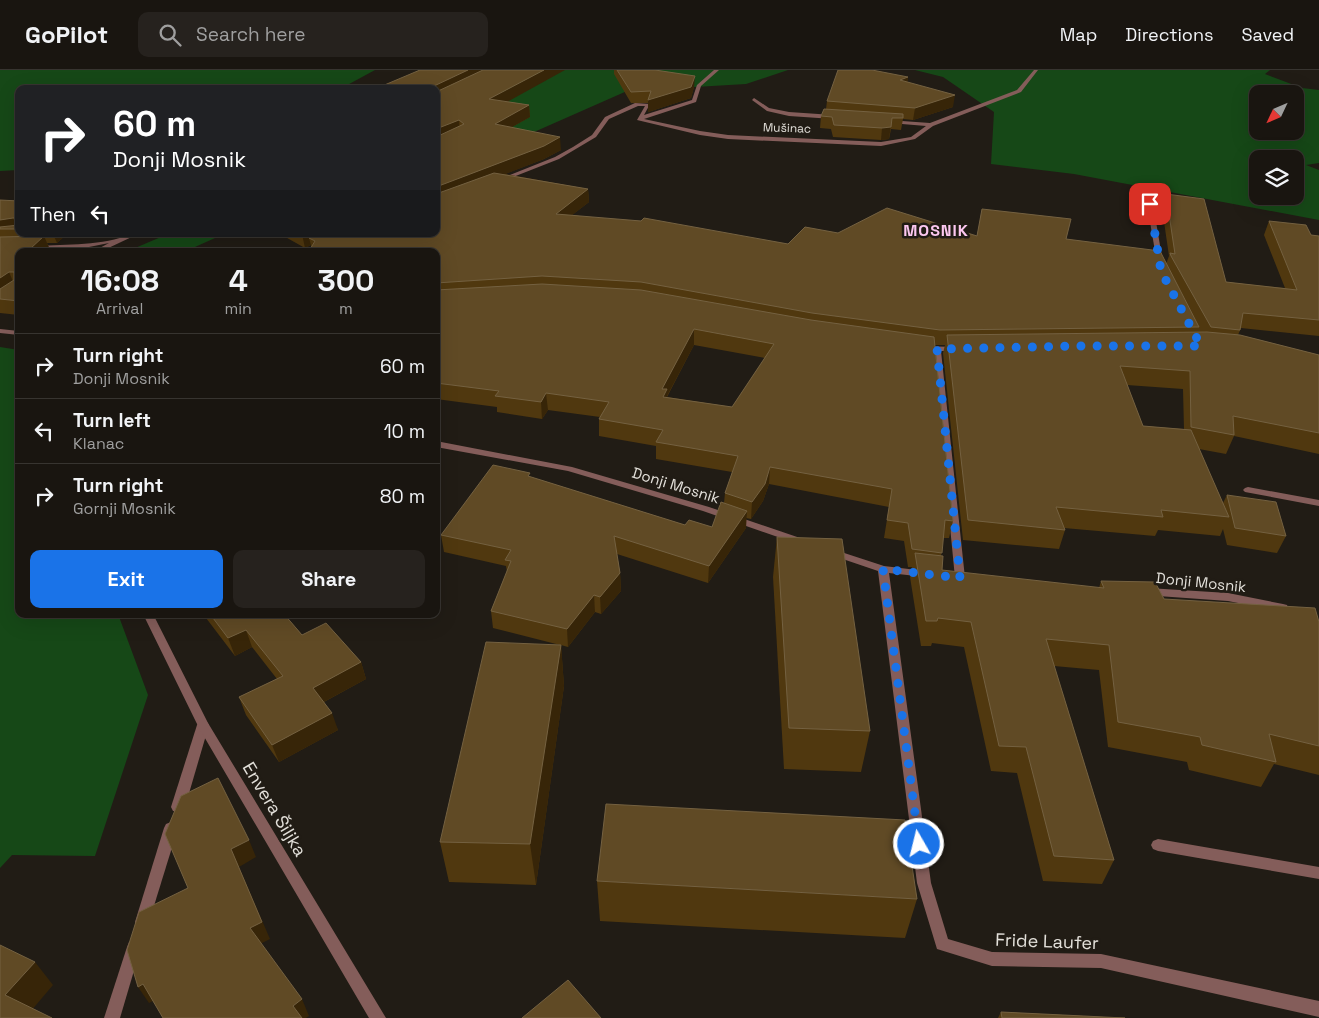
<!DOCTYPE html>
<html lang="en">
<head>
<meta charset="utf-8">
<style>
  body { margin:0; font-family:"Space Grotesk",sans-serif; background:#26221e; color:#f1f3f6; height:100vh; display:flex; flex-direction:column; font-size:19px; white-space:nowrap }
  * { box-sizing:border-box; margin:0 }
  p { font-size:16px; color:#9f9f9f }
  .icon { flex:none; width:28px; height:28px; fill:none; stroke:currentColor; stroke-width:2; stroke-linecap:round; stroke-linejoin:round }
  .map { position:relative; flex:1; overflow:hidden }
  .drawer { position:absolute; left:15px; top:178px; width:425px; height:370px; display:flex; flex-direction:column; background:#191510; border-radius:10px; box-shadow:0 5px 20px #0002,0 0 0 1px #373430 }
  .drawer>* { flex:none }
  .guide { position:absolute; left:15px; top:15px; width:425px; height:152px; border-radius:10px; box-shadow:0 5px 20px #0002,0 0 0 1px #373430; background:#202124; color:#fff; overflow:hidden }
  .needle { width:32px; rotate:226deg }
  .controls { position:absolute; left:1249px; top:15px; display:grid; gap:10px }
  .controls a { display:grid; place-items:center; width:55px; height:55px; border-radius:10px; background:#191510; box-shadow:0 5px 20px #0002,0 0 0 1px #373430; font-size:25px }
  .pin { position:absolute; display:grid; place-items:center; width:42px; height:42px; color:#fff; margin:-21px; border-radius:10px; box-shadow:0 2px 8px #0006 }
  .me { position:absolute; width:55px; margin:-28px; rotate:352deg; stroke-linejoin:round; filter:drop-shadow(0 0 4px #0008) }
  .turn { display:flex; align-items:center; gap:18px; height:105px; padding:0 15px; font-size:22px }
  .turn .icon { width:65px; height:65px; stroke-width:2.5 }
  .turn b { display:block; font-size:35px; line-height:42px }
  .then { display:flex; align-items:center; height:48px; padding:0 15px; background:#0003; gap:10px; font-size:19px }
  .eta { display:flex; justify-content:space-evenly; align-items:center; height:85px; text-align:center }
  .eta b { font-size:30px; font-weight:700; line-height:35px }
  .cta { display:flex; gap:10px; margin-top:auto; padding:10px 15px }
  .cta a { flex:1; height:58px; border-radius:10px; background:#1a73e8; color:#fff; font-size:20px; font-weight:700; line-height:58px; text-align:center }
  .cta a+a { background:#26221e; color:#f1f3f6 }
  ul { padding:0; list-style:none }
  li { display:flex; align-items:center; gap:15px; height:65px; padding:0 15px; border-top:1px solid #373430 }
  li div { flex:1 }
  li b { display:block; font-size:19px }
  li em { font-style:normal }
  header { display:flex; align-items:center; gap:30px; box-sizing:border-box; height:70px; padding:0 25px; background:#191510; border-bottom:1px solid #373430 }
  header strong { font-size:24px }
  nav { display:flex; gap:28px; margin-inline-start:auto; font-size:18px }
  .search { width:350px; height:45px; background:#26221e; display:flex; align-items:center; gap:12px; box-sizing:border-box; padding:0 18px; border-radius:10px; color:#9f9f9f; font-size:19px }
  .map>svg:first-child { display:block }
  .green { fill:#164817; fill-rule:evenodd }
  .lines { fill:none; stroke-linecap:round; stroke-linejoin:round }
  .lane { fill:#845d5a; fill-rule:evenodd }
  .street { fill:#845d5a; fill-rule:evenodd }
  .wall { fill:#50380f; fill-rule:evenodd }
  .shaded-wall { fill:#372508 }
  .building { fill:#604a25; stroke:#746141; fill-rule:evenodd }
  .route { stroke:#1a73e8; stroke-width:9; stroke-dasharray:0 16.2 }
  .labels { text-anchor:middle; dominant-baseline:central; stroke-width:5; stroke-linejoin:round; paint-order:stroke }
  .far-street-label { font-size:12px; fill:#e3e0da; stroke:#211c15 }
  .street-label { font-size:15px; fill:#e3e0da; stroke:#211c15 }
  .far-district-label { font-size:16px; font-weight:bold; letter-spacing:1px; fill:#fcc7f0; stroke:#211c15 }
  .near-street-label { font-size:18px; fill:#e3e0da; stroke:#211c15 }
</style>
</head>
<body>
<header>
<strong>GoPilot</strong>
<div class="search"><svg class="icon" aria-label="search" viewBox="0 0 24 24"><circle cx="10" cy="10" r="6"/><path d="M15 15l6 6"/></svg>Search here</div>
<nav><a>Map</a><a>Directions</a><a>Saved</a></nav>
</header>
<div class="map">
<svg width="1319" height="948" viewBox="0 0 1319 948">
  <rect width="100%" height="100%" fill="#211c15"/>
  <g class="green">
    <path d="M0,0h375l-35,19h-321v81l-19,1z"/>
    <path d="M544,0h244l-42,14 -119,7 -138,61 16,-73z"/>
    <path d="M915,0h355l-5,4 37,14 17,2v73l-13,2 13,5v50l-245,-46 -83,-10 3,-52 -51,-35zM1258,24h37v37h-37zM1258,89h37v37h-37z"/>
    <path d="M168,164h56l-38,17h-58z"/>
    <path d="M0,277l19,3v148l-4,10 4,1v105h99l30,81 -53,161 -83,-1 -12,13z"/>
  </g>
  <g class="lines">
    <g class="lane">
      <path d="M203,650l4,2 2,3 -24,82 -2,4 -5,1 -5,-1 -2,-4 26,-82 2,-3z"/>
      <path d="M171,752l5,2 2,4 -29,94 -2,5 -5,2 -5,-2 -2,-5 29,-94 2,-4z"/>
      <path d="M134,870l5,2 2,5 -21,71h-16l23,-71 2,-5z"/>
    </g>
    <g class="street">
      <path d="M714,0h5l-18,16 -5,16 -52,17 56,12 28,4 153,7 30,-5 15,-11 -36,-3 -2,-3 42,3 87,-33 17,-20h4l-17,22 -88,34 -18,13 -34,7 -153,-7 -28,-4 -63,-15 8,-14h-7l-29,13 -13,18 -37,22 -59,23 -5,-1 60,-24 18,-10 19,-12 13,-18 30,-14 15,1 -6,11 48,-15 5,-15z"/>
      <path d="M754,28l15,10 20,4 44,3 3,2 -3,2 -44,-3 -22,-5 -15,-11z"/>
      <path d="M1150,132l3,2 10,59 -3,2 -3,-2 -10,-59z"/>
      <path d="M130,164h8l-36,17h-8l15,-8 -20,4 -52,3 -3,-2 3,-2c29,-2 67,0 93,-12z"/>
      <path d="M341,164h8l-38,17h-8z"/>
      <path d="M0,259l19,2v4l-19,-2z"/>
      <path d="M920,276l36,1 4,2 -4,2h-15l24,227 -5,3 -5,-3 -22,-227 -13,-1z"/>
      <path d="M436,371l136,26 137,40 97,33 1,2 -5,3 -4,-1 -95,-33 -135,-40 -132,-24z"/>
      <path d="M1248,417l71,13v6l-74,-14 -2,-2 2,-2z"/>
      <path d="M832,479l52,17 41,5 5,3 -5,3 -36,-4 42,310 17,56 44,13 109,2 218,47v16l-218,-49 -109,-2 -55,-17 -20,-66 -39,-312 -50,-17 -1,-2z"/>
      <path d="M1148,518l80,5 55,11 4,1 1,3 -1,3 -4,1 -55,-11 -84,-6 -1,-3 1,-3z"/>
      <path d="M143,544h10l55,109 178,295h-17l-170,-290z"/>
      <path d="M1158,769l161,28v12l-161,-28 -5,-2 -2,-4 2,-4z"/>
    </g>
  </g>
  <g class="wall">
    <path d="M614,0h41l39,17 -3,11 -43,14v-9h-17l-17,-29z"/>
    <path d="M908,7l-1,5 46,25 -40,13 -10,-1 -2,11 -10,-1 -2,10 -8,1 -48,-3 -2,-8 -11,-1 1,-12 5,-7 1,-8z"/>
    <path d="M436,19l93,16 1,12 -18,10 49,23 -17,9 -39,15 83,15 1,13 -17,13 216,29 50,-11 139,3 5,-27 84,30 100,25 3,-8 -7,-48 4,-14 60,88 59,6 -21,-53 5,-14 42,14 8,1v100l-78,-8 -3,7 81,20v99l-85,-18 -8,18 -27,-5 24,54 4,-8 59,41 -9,17 -50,-8 -4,-16 -3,7 -62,-6 -3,6 -91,-8 1,2 -6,19 -96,-9 -20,-187 2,-8h-10l18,176 -4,17h-6l-2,18 1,14 157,18 2,-7 63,18 155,23v153l-45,-11 -13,23 -72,-17 -2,-8 -79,-15 -9,-77 -45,-4 60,194 -12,24 -59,-3 -26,-108 -26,-2 -27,-124 -32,-4 -1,3h-10l-11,-69 2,-10h-4l-4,-26 -20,-3 5,-31 -120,-23 -6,17 -12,18 -5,-1v10l-38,55 -91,-29 3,19 1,18 -20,23 -6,-2 -27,35 -7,-2 3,41 -28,199 -87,-3 -9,-40 120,-197 -67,-17 -2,-17 16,-39 -1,-6 -62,-14 -3,-17 90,-58 154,48 27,2 12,-24 1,-10 7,-21 -76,-13v-13l-57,-10v-17l1,-2 -52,-7 -6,9 -45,-7v-5l-61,-8v-148l-125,-4v-2l-6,3 -25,-14h156zM694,275l71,13 -33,49 -65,-10zM1127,315l56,4 1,40 -41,-3z"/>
    <path d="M0,130l19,1v33h48l-10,9h-10l3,7 -31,1v64l-19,-2z"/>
    <path d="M777,467l93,194 -9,41 -77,-3 -11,-192z"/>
    <path d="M203,544h81l18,21 59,27 5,17 -42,23 14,28 -59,32 -33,-47 -7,-18 38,-18 -25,-32 -17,9z"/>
    <path d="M597,811l320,18 -12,39 -305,-17z"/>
    <path d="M1001,942l124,6h-127z"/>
  </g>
  <g class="shaded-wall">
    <path d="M468,0h25l-57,27v-8h-3l1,-3z"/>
    <path d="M544,0h21l-74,41 -2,-12z"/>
    <path d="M695,6l-1,11 -3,11 -43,14v-12z"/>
    <path d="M908,7l-1,11 -7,-8z"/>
    <path d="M955,25l-2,12 -40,13 2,-12z"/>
    <path d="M529,35l1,12 -34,19 -1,-12z"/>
    <path d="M892,48l-3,21 -8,1 1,-12z"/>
    <path d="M459,50l1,12 -24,10v-13z"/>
    <path d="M560,67l1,13 -17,9 -108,42v-14z"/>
    <path d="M588,119l1,13 -32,25 -1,-13z"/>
    <path d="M13,148l5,11h-18v-9z"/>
    <path d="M53,164h14l-10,9z"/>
    <path d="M302,164h35l-22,7 -6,-3 2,7 -6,3z"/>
    <path d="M44,166l6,14 -2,1h-17l-1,-2z"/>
    <path d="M9,202l6,14 -15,12v-20z"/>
    <path d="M694,259v16l-27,51v10l-5,-1v-16z"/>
    <path d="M546,323l2,17 -6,9 -1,-17z"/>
    <path d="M770,397l-1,17 -6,17 -12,18 1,-17z"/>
    <path d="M747,441l-1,17 -38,55 1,-17z"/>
    <path d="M620,503l1,18 -20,23 -1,-17z"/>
    <path d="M594,525l1,17 -27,35 -1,-18z"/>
    <path d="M246,560l6,17 -17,9 -7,-18z"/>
    <path d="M561,575l3,41 -28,199 -6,-41z"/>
    <path d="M361,592l5,17 -48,26 -5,-17z"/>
    <path d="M332,643l6,17 -59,32 -7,-17z"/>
    <path d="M249,770l7,17 -17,10 31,72 -12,6 -8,-17 -19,-79z"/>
    <path d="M35,892l18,23 -28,33 -20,-23z"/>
    <path d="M143,914l10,17 -4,2 -11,-16z"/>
    <path d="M302,929l7,17 -3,2h-7l-6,-12z"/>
  </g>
  <g class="building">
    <path d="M420,0h48l-34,16 -1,3h-58z"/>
    <path d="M483,0h61l-55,29 40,6 -34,19 65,13 -16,9 -108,41v-50l28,-13 -5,-4 -23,9v-37z"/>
    <path d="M617,0h38l40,6 -4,11 -43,13 3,-9 -20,1z"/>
    <path d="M838,0h34l36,7 -8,3 55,15 -40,13 -88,-7z"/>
    <path d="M824,39l79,5v4h-11l-1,9 -9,1 -48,-3 -2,-8 -11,-1z"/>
    <path d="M494,103l94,16 -32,25 85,7 3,-3 144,26 17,-17 33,6 49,-25 90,28 5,-27 89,10 -5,20 94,12 39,76 -259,3 -128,-17 -171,-31 -99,-6 -106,7v-32h-127l6,-10 -6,-3 10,-4h117v-40z"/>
    <path d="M1166,124l38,5 22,83 71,8 -28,-69 37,4 5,10 8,1v84l-76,-7 -3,17 -29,-3 -40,-71 -1,-3 5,1z"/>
    <path d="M0,130l19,1v17h-6l-13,2z"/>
    <path d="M19,155v4h-19v-2z"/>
    <path d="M44,166l-14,13 15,2h-26v50l-19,-2v-10l14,-9v-8h-5l-9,6v-41z"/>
    <path d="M542,214l99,6 170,30 123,17 19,184 -8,-1 -3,33 -30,-4 -4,-26 -21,-3 5,-31 -122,-22 -5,17 -13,18 -27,-9 13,-37 -82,-14 7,-12 -64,-11 10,-17 -63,-9 -5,9 -46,-6 4,-5 -63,-8v-93zM694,259l80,15 -42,63 -69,-10 4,-8h-5z"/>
    <path d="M1207,262l33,3 79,20v78l-86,-17 1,19 -43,-8 -1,-56 -70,-5 23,60 48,4 38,87 -68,-7 2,7 -107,-10 9,23 -97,-10 -21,-185z"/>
    <path d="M493,395l37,8 -2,3 157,49 4,-5 23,7 9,-25 26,9 -38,55 -95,-30 6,37 -20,24 -6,-2 -27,34 -76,-18 20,-50 -6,-1 6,-10 -70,-15z"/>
    <path d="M1227,425l49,7 10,34 -51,-8z"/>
    <path d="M777,467l65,2 28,192 -81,-3z"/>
    <path d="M915,483l28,3 -1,14 162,18 -3,-7 54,1 9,17 151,9 4,14v124l-50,-12 7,28 -74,-17 -2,-8 -82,-15 -9,-77 -63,-6 68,221 -60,-4 -28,-109 -27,-1 -28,-124 -33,-4 -1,3h-11z"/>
    <path d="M210,544h74l18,21 24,-12 35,39 -48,26 19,25 -60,32 -33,-48 44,-21 -37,-46 -18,8z"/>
    <path d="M486,572l75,3 -31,199 -90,-2z"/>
    <path d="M218,708l31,62 -18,9 31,73 -12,6 52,71 -9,7 9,12h-139l-20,-34 -5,3 -11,-37 12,-38 49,-24 -23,-54 16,-38z"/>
    <path d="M606,734l299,16 12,79 -320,-18z"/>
    <path d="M0,875l35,17 -30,33 47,23h-52z"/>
    <path d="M568,910l33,38h-79z"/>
    <path d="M1001,942l124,6h-123z"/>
  </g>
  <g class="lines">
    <path class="route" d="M919,774l-36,-275 77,9 -23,-229 141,-3h123l-40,-75 -11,-67"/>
  </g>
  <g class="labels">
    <g class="far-street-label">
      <text transform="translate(787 58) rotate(2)">Mušinac</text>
    </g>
    <g class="street-label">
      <text transform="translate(676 415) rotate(17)">Donji Mosnik</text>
      <text transform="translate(1201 512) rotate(6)">Donji Mosnik</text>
    </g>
    <g class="far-district-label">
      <text x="936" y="160">MOSNIK</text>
    </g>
    <g class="near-street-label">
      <text transform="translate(275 739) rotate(59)">Envera Šiljka</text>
      <text transform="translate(1047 871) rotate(2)">Fride Laufer</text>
    </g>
  </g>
</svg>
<div class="controls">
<a><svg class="needle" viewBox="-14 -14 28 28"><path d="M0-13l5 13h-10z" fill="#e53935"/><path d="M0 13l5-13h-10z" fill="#9f9f9f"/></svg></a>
<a><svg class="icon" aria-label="layers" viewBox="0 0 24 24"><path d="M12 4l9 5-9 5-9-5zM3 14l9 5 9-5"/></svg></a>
</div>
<div class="pin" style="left:1150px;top:134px;background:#d93025"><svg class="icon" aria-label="arrive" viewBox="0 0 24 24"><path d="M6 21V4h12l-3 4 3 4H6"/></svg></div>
<svg class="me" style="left:919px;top:774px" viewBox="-20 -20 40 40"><circle r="17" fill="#1a73e8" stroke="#fff" stroke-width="3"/><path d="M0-11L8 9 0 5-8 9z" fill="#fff"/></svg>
<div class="guide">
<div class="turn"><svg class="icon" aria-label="right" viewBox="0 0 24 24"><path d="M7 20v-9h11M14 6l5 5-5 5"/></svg><div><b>60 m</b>Donji Mosnik</div></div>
<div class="then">Then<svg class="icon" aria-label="left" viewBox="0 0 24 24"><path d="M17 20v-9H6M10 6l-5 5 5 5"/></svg></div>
</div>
<section class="drawer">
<div class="eta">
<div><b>16:08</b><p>Arrival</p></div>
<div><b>4</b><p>min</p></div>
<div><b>300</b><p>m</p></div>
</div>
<ul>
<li><svg class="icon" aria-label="right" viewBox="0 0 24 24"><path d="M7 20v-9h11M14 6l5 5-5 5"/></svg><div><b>Turn right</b><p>Donji Mosnik</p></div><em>60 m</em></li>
<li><svg class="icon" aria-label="left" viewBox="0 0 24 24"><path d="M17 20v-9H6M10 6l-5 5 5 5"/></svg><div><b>Turn left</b><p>Klanac</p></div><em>10 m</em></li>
<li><svg class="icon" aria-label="right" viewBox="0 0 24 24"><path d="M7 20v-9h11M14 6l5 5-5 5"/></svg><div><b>Turn right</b><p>Gornji Mosnik</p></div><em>80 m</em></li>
</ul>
<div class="cta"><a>Exit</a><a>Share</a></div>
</section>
</div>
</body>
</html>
